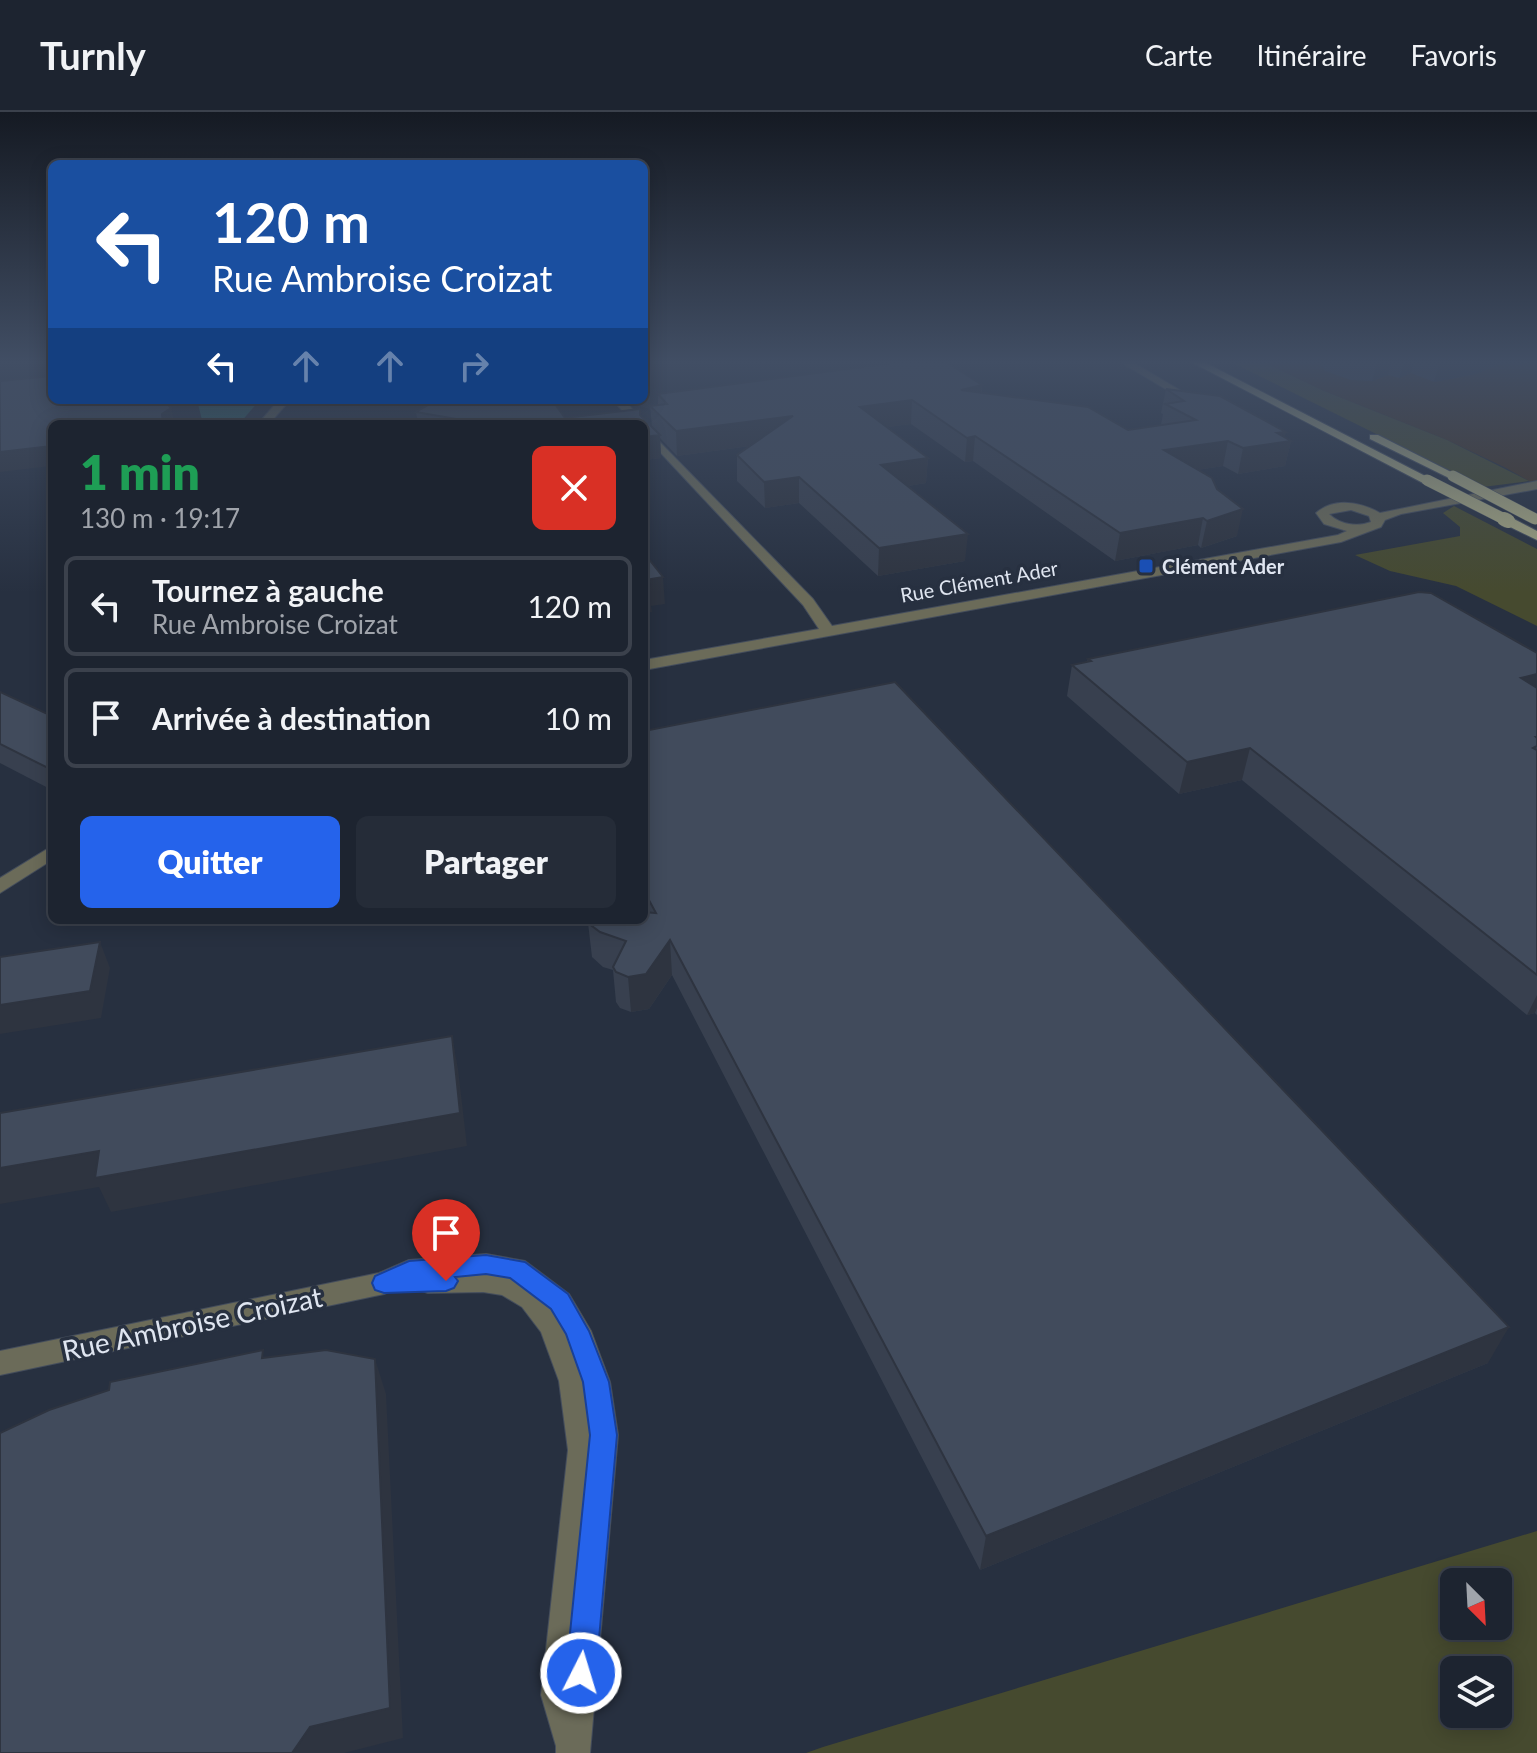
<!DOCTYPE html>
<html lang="fr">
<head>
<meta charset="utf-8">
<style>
  body { margin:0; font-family:Lato,sans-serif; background:#252c38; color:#f1f3f6; height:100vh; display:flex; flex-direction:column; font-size:30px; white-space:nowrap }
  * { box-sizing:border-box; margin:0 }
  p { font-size:26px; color:#a0a4ab }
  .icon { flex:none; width:44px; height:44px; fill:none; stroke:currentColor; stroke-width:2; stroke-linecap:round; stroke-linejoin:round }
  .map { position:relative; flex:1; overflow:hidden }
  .side { position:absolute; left:48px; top:308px; width:600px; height:504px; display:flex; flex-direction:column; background:#1d2430; border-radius:12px; box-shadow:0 4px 20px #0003,0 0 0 2px #3b414c }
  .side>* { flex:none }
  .banner { position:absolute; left:48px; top:48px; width:600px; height:244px; border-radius:12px; box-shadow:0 4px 20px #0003,0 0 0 2px #3b414c; background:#1a4fa0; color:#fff; overflow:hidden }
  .needle { width:52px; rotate:156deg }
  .tools { position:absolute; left:1440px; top:1456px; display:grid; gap:16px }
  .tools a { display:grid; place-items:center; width:72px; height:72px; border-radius:12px; background:#1d2430; box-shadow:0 4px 20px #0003,0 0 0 2px #3b414c; font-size:40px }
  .pin { position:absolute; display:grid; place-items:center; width:68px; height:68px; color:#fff; margin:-82px -34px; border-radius:50% 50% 50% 0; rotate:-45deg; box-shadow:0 0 8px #0007 }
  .pin .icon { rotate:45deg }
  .me { position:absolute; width:88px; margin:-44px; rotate:5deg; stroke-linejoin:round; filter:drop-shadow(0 0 6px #0008) }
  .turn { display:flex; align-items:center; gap:28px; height:168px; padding:0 32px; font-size:36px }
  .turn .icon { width:104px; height:104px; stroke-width:2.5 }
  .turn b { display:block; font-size:56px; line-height:68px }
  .lanes { display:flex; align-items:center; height:76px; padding:0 32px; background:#0003; justify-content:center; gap:40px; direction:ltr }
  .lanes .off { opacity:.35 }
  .round { display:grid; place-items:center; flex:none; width:84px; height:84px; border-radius:12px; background:#252c38 }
  .overview { display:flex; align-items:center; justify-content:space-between; height:136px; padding:0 32px }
  h1 { font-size:48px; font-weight:800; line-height:60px; color:#1e9e55 }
  .cta { display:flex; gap:16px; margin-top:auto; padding:16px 32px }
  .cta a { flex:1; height:92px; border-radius:12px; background:#2563eb; color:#fff; font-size:32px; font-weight:800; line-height:92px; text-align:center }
  .cta a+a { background:#252c38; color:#f1f3f6 }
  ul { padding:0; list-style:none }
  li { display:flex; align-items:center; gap:24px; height:100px; margin:0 16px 12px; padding:0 16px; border:4px solid #3b414c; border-radius:12px }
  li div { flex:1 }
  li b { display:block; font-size:30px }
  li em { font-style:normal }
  header { display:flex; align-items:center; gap:48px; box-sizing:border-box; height:112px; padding:0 40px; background:#1d2430; border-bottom:2px solid #3b414c }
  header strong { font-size:38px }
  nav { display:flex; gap:44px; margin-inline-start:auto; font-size:28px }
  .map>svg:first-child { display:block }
  .commercial { fill:#423427 }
  .green { fill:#464a2f; fill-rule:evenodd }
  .water { fill:#2e686a }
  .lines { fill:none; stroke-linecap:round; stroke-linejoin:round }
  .street-casing { stroke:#444d5c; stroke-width:2 }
  .primary-casing { stroke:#444d5c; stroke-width:2 }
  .street { fill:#6b6b59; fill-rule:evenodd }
  .primary { fill:#a5a681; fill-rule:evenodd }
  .primary-bridge-far1-casing { stroke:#444d5c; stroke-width:12; stroke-linecap:butt }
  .primary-bridge-casing { stroke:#444d5c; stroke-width:15; stroke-linecap:butt }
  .primary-bridge-far1 { stroke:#a5a681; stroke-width:11 }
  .primary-bridge { stroke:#a5a681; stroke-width:14 }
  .wall { fill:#38404f }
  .shaded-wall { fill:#2e3440 }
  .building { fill:#414b5c; stroke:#2e3440; stroke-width:2 }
  .route { fill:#2563eb; stroke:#184099; stroke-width:2 }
  .transit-dot { fill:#1a4fb4; stroke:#273040; stroke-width:3 }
  .labels { text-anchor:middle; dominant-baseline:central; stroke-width:7; stroke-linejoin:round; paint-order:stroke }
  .far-poi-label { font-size:20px; font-weight:bold; fill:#dfe5f0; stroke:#273040; text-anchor:start }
  .far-street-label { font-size:20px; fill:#dfe5f0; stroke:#273040 }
  .near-street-label { font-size:28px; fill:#dfe5f0; stroke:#273040 }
</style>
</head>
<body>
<header>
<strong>Turnly</strong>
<nav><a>Carte</a><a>Itinéraire</a><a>Favoris</a></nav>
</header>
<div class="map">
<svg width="1537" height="1641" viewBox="0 0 1537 1641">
  <rect width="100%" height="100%" fill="#273040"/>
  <path class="commercial" d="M1265,251h272v126l-8,-8 -25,-14 -57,-27 -123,-49z"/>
  <g class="green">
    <path d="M1233,251h32l59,28 123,49 82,41 -46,6z"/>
    <path d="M1454,394l83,43v77l-81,-40 -66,-15 -35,-16 105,-19v-9l-17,-14z"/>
    <path d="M1537,1419v222h-731l17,-6zM1498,1470v44h-44v-44zM1498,1558v44h-44v-44z"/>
  </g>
  <path class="water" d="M197,288h63l-21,24h-36z"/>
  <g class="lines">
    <g class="street-casing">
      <g id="street">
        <path d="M1122,251h12l59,35 -9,2z"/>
        <path d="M279,288h11l-21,24h-11z"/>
        <path d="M613,288h11l20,22v4l169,173 19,27 506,-91 9,-4 -23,-7 -8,-11c18,-16 45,-11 64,0l157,-32v8l-136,25 -16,6 -4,7 -40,15 -697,128v-10l175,-31 -16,-24 -159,-170v-11h-10zM1351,398l18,6 2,6c-13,5 -31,3 -42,-8z"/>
        <path d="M52,734v14l-52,33v-15z"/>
        <path d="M486,1142l39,7 44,33 22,37 19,51 8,53 -28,318h-34v-7l-15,-51 27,-245 -9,-69 -18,-49 -19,-25 -20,-12 -19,-3 -55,1 -9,-3 -4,-9h-3l-28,13 -384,81v-24l379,-78 30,-13z"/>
      </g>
    </g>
    <g class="primary-casing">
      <g id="primary">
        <path d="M1193,251h13l227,117 -10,3z"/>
        <path d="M1370,323h8l81,41 -10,2 -79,-39z"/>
        <path d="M1504,406h8l25,13v9l-33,-16z"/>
      </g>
    </g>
    <use href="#street" class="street"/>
    <use href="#primary" class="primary"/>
    <g class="primary-bridge-far1-casing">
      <g id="primary-bridge-far1">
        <path d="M1453,364l82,43"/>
        <path d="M1427,368l81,41"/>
      </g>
    </g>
    <g class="primary-bridge-casing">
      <path id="primary-bridge" d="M1504,407l4,2"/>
    </g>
    <use href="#primary-bridge-far1" class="primary-bridge-far1"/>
    <use href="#primary-bridge" class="primary-bridge"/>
  </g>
  <g class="wall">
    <path d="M1316,251h186l-26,11 -42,8 -23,-9 -12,5 -11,-3 -16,6 -21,-1 -26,-9 -2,-4z"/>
    <path d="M982,273v7l146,38 33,-5 2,-11 -2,-1 5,-24 120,43 -2,5 7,4 -6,25 -47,8 -15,-8 -26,4 40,66 -36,12 -3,-3 -83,16 -142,-100 -8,1 -54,-38 -24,3 41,31 -2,25 -18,3 57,75 -87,15 -79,-73 -34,5 -28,-27v-26l13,-9 -73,10 -17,-18 1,20 -17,2v-36h-226l-2,-12 149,6 75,-3 12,11 -2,-20 8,-1v-11z"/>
    <path d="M1537,541v362l-2,-2 -8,2 -285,-235 -63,14 -112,-98 5,-31 15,-3 1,-3z"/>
    <path d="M0,580l52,24v74l-52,-27z"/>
    <path d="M644,619l844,632 -508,207 -308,-595 -23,34 -18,3 -11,-4 -4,-6 -3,-32 -10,-3 -11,-10 -4,-34 56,-3z"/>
  </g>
  <g class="shaded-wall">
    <path d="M1380,251h11l-3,12 -16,6 5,-17z"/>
    <path d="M1404,251h10l-3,10 -12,5z"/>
    <path d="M1446,251h56l-26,11 -42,8 5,-18z"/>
    <path d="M982,273l-2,23 -19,-18z"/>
    <path d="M912,288l-1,24 -52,7 1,-24z"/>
    <path d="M171,296l4,16h-12l-1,-10z"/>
    <path d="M793,304l-1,24 -115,16 -1,-25z"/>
    <path d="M1286,320l-3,10 8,-1 -6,25 -47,8 5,-26 34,-15z"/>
    <path d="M660,323l1,23 -17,2v-23z"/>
    <path d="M975,324l-2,25 -8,1 2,-24z"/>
    <path d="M1228,329l-5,25 -64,10 5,-26z"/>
    <path d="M52,334v20l-52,6v-20z"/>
    <path d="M928,346l-2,25 -47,8 2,-26z"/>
    <path d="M799,365v26l-34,5 -1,-26z"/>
    <path d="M1243,397l-6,27 -36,12 6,-27z"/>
    <path d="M1203,406l-5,27 -83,16 5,-28z"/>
    <path d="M968,422l-3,27 -87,15 1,-28z"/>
    <path d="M663,465l2,27 -14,2 1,6 -8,1v-27l2,-6z"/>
    <path d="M1537,562v27l-16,-23z"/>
    <path d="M1250,636l-8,32 -63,14 8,-32z"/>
    <path d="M670,828l2,35 -23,34 -18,3 -3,-35z"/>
    <path d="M100,830l10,26 -9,50 -101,16v-29z"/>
    <path d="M1537,883v13l-2,5 -8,2z"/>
    <path d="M452,924l6,33 9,77 -356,66 -12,-25 -99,17v-36z"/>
    <path d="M1509,1215l-21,36 -508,207 6,-34z"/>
    <path d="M375,1247l11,35 17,344 -59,15h-52z"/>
  </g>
  <g class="building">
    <path d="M892,251h56l34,22 -21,5 127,17 40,23 68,-10 -31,-16 19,-3 -18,-12 54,7 66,36 -9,1 14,8 -48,7 -15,-7 -64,9 48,28 5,11 26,20 -36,12 -4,-3 -83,15 -145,-97 -8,2 -55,-38 -52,7 68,51 -47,7 87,69 -89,14 -80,-71 -35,5 -27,-27 56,-39 -117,15 -26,-25 17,-2 -9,-10z"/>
    <path d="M52,264v24h112l7,8 -9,6 1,10h-111v22l-52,6v-71z"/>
    <path d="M437,288h115l13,18 75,-9v6l20,20 -16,2v-13h-159l-69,-12z"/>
    <path d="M644,446h4l15,19 -17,3 4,5 -6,1z"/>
    <path d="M1419,480l12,1 106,60v21l-16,4 16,10v49h-1l1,1v8l-4,2 4,2v225l-287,-227 -63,14 -115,-97 19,-4 -3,-2z"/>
    <path d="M895,570l614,645 -523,209 -316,-596 -24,34 -18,3 -12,-5 -3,-5 13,-26 -26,-9 -12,-9 4,-3h52v-8l12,1 -12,-22v-160z"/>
    <path d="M0,580l52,24v54l-52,-26z"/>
    <path d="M100,830l-10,49 -90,14v-48z"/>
    <path d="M452,924l8,77 -365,65 4,-27 -99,17v-55z"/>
    <path d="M263,1238l-1,8 64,-8 49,9 15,349 -80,19 -18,26h-292v-320l49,-23 60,-20 1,-8z"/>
  </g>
  <linearGradient id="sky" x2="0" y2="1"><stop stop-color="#151a23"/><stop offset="0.52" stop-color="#414e64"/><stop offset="1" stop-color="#414e64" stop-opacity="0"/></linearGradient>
  <rect width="1537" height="481" fill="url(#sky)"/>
  <path class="route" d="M486,1143l39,7 43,32 21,37 20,51 8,53 -21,238 -4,11 -11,4 -11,-4 -4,-11 24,-238 -7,-53 -17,-48 -15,-25 -41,-31 -24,-4 -31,3 3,4 -4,7 -8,3 -62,2 -9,-3 -3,-7 3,-7 34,-15z"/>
  <rect class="transit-dot" x="1138" y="446" width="16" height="16" rx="4"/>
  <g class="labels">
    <g class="far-poi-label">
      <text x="1162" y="454">Clément Ader</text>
    </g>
    <g class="far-street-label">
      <text transform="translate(979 469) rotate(-10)">Rue Clément Ader</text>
    </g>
    <g class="near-street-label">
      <text transform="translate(192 1211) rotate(-12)">Rue Ambroise Croizat</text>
    </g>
  </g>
</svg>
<div class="tools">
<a><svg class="needle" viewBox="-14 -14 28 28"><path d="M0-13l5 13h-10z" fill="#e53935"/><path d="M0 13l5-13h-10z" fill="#a0a4ab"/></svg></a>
<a><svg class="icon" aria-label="layers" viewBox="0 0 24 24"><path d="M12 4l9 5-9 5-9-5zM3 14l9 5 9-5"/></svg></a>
</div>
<div class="pin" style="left:446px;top:1169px;background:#d93025"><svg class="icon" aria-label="arrive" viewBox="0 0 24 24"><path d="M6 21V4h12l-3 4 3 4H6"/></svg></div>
<svg class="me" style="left:581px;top:1561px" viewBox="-20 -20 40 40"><circle r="17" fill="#2563eb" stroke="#fff" stroke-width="3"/><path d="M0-11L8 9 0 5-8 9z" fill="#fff"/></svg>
<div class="banner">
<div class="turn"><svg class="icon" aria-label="left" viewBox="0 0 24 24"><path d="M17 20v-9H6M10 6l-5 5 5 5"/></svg><div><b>120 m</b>Rue Ambroise Croizat</div></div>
<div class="lanes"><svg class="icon" aria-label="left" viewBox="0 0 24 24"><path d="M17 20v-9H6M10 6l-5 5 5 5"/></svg><svg class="icon off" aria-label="ahead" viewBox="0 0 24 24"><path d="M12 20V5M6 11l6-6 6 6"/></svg><svg class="icon off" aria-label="ahead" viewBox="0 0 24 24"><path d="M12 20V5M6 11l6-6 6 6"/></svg><svg class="icon off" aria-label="right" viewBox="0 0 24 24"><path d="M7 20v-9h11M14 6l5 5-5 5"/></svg></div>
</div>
<section class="side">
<div class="overview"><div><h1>1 min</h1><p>130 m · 19:17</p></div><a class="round" style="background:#d93025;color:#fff"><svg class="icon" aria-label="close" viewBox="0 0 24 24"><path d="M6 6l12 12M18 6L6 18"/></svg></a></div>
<ul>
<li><svg class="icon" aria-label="left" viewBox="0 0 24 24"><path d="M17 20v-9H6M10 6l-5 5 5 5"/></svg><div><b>Tournez à gauche</b><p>Rue Ambroise Croizat</p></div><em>120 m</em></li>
<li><svg class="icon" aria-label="arrive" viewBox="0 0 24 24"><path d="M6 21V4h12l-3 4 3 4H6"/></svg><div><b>Arrivée à destination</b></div><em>10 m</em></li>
</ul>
<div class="cta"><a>Quitter</a><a>Partager</a></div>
</section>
</div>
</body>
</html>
